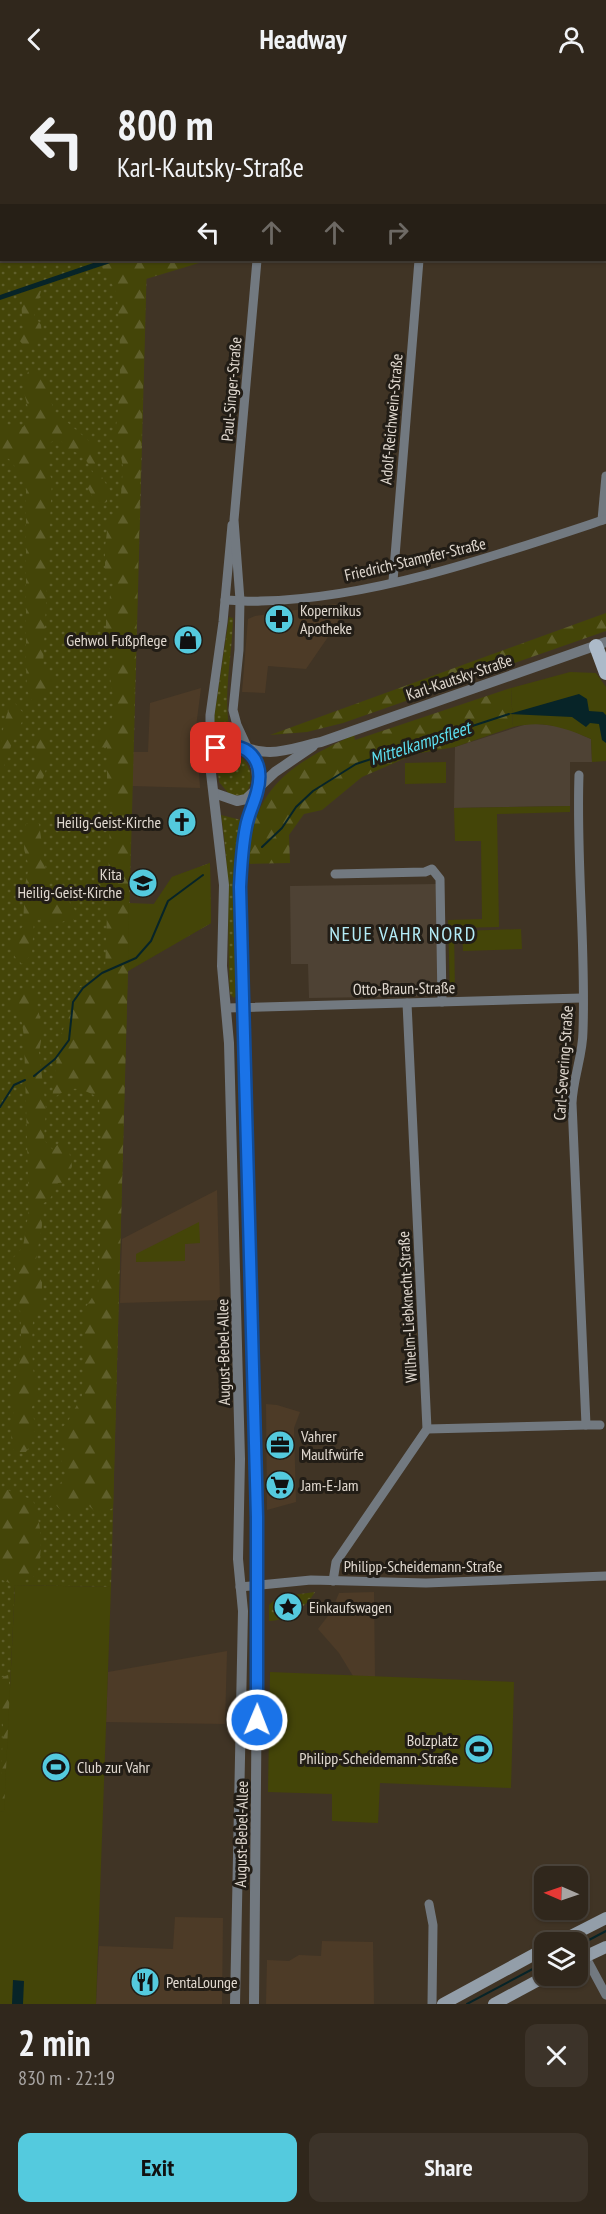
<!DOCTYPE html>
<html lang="en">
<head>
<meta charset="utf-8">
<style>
  body { margin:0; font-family:"PT Sans Narrow",sans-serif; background:#3c3329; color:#f1f3f6; height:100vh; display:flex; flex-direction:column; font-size:22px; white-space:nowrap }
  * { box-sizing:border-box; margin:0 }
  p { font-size:20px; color:#a8a5a3 }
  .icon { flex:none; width:33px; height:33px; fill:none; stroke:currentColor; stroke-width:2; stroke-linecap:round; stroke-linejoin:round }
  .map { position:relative; height:1926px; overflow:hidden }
  .side { display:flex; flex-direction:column; background:#30271c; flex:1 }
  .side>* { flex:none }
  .hud { position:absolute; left:0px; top:0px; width:606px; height:183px; box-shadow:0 2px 4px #0004,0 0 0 2px #4b443b; background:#30271c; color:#f1f3f6; overflow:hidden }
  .needle { width:39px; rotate:272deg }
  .buttons { position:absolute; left:534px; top:1788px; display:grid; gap:12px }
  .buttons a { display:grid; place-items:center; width:54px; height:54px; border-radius:12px; background:#30271c; box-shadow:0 2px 4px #0004,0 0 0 2px #4b443b; font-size:30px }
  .pin { position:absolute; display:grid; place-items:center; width:51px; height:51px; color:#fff; margin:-26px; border-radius:12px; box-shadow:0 3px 9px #0006 }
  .me { position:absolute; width:66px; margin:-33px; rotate:1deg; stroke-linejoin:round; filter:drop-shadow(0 0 4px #0008) }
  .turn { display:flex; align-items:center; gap:21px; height:126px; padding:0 18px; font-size:27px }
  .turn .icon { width:78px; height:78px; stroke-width:2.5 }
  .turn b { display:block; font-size:42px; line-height:51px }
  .lanes { display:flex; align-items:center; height:57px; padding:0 18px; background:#0003; justify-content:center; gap:30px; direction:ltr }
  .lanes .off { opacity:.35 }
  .round { display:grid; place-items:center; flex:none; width:63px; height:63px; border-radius:12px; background:#3c3329 }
  .headline { display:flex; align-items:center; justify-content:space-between; height:102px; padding:0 18px }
  h1 { font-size:36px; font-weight:800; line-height:45px }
  .primary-button { display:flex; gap:12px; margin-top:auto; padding:12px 18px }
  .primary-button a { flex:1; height:69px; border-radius:12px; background:#54cade; color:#111; font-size:24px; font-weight:800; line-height:69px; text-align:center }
  .primary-button a+a { background:#3c3329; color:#f1f3f6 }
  header { display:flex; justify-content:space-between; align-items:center; height:78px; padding:0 18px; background:#30271c; font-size:27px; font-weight:800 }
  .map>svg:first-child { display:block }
  .built { fill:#4d3b27 }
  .education { fill:#4e4234 }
  .grass { fill:url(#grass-dots) }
  .forest { fill:url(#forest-firs) }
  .park { fill:#444508 }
  .water { fill:#072428 }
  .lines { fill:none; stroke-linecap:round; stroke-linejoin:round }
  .stream { stroke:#072428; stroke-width:2 }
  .minor { stroke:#727980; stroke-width:9 }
  .tertiary { stroke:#727980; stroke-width:10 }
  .secondary { stroke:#939ea9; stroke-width:12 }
  .primary { stroke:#acbac9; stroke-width:14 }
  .route-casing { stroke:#114b97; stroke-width:15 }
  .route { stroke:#1a73e8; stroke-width:10 }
  .labels { text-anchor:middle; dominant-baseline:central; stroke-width:6; stroke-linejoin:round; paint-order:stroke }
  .street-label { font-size:16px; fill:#e1d9d0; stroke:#221d16 }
  .poi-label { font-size:16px; fill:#e1d9d0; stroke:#221d16; text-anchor:start }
  .water-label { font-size:18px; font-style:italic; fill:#5cdff1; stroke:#221d16 }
  .quarter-label { font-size:20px; letter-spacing:1.5px; fill:#b4edf8; stroke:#221d16 }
</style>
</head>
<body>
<header><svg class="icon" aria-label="back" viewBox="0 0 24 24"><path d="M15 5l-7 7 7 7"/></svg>Headway<svg class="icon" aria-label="person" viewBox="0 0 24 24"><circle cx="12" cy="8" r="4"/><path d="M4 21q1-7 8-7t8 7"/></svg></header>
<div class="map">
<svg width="606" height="1926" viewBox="0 0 606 1926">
  <defs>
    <pattern id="grass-dots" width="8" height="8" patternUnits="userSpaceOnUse" patternTransform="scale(1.5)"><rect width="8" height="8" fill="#444508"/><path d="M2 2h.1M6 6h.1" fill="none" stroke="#5f5f2b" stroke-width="1.8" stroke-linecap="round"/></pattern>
    <pattern id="forest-firs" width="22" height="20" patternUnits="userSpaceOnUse" patternTransform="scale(1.5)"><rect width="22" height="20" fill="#444508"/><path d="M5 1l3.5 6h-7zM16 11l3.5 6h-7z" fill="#5f5f2b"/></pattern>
  </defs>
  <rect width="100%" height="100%" fill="#403425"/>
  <g class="built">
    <path d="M336,526l3,17 -33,48 -38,-3 -3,27 -23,-1 6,-73 7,-3z"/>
    <path d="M201,610l-5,39 4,61 -68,-2v-34h16l2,-49z"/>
    <path d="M217,1112l3,110 -100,3 2,-64z"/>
    <path d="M266,1326l11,1 23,7 -6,16 2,74 -29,8z"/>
    <path d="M374,1514l1,85 -22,-1 -14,-23 -21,-24 13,-17 8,-19z"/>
    <path d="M227,1573l-2,73 -119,-2 2,-50z"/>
    <path d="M175,1839l48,1 -1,86h-126l3,-58 74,3z"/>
    <path d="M322,1863l51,1 1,62h-108l1,-44 22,1 10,-6 22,1z"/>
  </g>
  <g class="education">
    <path d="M530,645l34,4 27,12 1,23h-22v44l-116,2 1,-61z"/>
    <path d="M437,806l2,112 -130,2 -1,-34h-17l-1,-78z"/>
  </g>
  <g class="grass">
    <path d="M0,0h152l-150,2v180h145l-36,1327 -96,-2 -11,226 -4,1z"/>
    <path d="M229,539l4,1c-1,42 -12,82 -1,123l-17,4 -2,-20z"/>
    <path d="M231,675c19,4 27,29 12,43l-13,-1 -11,-13 -2,-20 5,-7z"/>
    <path d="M221,737l20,5 -5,25 2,148 -4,5 -4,-4c-3,-60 1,-119 -9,-179z"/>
    <path d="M315,1514c-9,15 -27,29 -46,29v-16l9,-8z"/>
  </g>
  <g class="forest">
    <path d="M119,182h90l-63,19 -17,624 25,1 18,-27 38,-14 1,60 -83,48 -15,537 -14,7 -10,-9 -16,8 -11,-3 -13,-12 17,-24 -5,-16 5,-8 -10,-16 12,-14 14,-25 3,-88 13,-19 5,-109 -4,-82c-21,-12 -27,-13 -47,1l7,-59 20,-52 26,-15 5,-149 4,-12 -7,-15v-50l-11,1 1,-13 12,-9 6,-17 -6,-39 4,-13 -7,-16v-27l8,-33 -9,-12v-22l3,-23 12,-16 3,-41 -4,-20 -6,-10c9,-17 9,-127 2,-147 -3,-9 -11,-15 -13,-24z"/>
    <path d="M32,210l9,3 -7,24 7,10 1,10 -15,15 -11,-14 9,-10c-4,-10 -5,-26 0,-35z"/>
    <path d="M31,290l18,20 4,22 43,37c-3,17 5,29 14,43l-3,12 -7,2 -7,-6 -8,-16 8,-10 -10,-17 -16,-6 -9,-12 -9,7 -2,23 5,13 -9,186 10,9v9l-20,19 -6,-13 -1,-23v-186l-17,-22 -9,-2v-37l5,5 18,2 7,-10c-3,-19 -13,-33 1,-49z"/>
    <path d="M606,535v18l-263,92 -36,9 -37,3z"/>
    <path d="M511,610l2,39 -58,20 -40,7 -53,23 -40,33 -18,4 -15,21 1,28 -43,1c5,-76 43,-100 107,-129l1,5z"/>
    <path d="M13,623l12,14 -18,40 -7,26c0,-28 0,-58 13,-80z"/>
    <path d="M40,651l7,3 3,25 -15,46 2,-51 -2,-13z"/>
    <path d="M26,746h13l10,67h13l19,28 -17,2 -13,8 -4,-8 -13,-2 -2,35 -10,10 -7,-7 -2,-12 1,-8 9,-11 2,-41 4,-18 -5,-18z"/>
    <path d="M33,911l10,41 -4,22 7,57 -2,31 9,10 8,-10 6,1 5,25 -5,16 -9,1 -8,16 -9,6 1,21 -7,39 7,17v22l-9,17 -1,23 1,25 5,22 -7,19c7,17 5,26 -5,42h-12l-3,-11 3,-34 -5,-18c3,-5 8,-11 9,-17 6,-32 2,-82 -5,-114l10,-11 6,-38 -5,-172 -2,-14 -11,-20 5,-9z"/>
    <path d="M0,1409l33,13c9,26 10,48 4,75l-23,10 -14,-6z"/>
    <path d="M8,1597l4,29 -3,107 -9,1 3,-87 -3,-9v-38z"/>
  </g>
  <g class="park">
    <path d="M570,594l26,1 10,14v74l-14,1 -1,-23c-27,-12 -49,-19 -78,-12l-2,-39z"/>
    <path d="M446,684v21l-41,1v-21z"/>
    <path d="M570,728v6l-73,2 2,113 -45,1 1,67h-5l-2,-75 34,-1 -1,-78h-26l-1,-33z"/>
    <path d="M210,785l1,60 -83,48 1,-67h25l18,-27z"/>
    <path d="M521,851l1,20 -59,2 -1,-20z"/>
    <path d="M199,1144l1,21 -15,1v17l-49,1v-8z"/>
    <path d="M15,1507l96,2 -15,417h-96v-192l4,-1z"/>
    <path d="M270,1594l244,10 -3,106 -131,-5 -2,40 -46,-2v-27l-64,-2z"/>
  </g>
  <g class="water">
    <path d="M102,182h17l-119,40v-5z"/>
    <path d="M579,616l8,5 2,12 14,1 3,3v28l-4,-3 -3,-16 -9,-1 -4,4 -14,-10 -63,-3z"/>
    <path d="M13,1902l11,1 -1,23h-11z"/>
  </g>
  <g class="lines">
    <g class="stream">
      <path d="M262,769l20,-19 14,-21 17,-16 43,-27 153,-50"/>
      <path d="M34,998l21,-17 14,-19 4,-38 10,-14 19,-15 34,-15 15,-17 17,-40 35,-26"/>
      <path d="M0,1029l14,-22 11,-5"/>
      <path d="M587,1863l19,-10"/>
      <path d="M467,1926l77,-41"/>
    </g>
    <g class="minor">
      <path d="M280,2v-2"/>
      <path d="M602,442l4,-44"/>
      <path d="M393,503l26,-321"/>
      <path d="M225,522c12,0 24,2 36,1 111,-2 240,-47 345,-82"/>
      <path d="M210,672v-35l13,-93 9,-97"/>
      <path d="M249,673l-12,-26 -4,-15 6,-60 1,-50 -6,-80 23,-260"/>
      <path d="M335,796l90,-2 7,-3 8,10 2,123"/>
      <path d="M226,930l356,-10"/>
      <path d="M586,1347h14"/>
      <path d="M427,1351l159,-4 -14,-322c1,-25 11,-48 11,-72 3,-85 -7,-170 -4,-256"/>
      <path d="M333,1503l3,-19 91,-133 -20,-426"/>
      <path d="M240,1509l71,-7 115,3 180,-7"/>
      <path d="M429,1826l4,21 -1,79"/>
      <path d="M585,1878l21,39"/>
    </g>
    <g class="tertiary">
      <path d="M249,673c18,28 1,51 -4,80 -3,18 -4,37 -5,56l18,672 -4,445"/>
      <path d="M214,715l23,8 9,-2 29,-27 38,-26"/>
      <path d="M235,1926l8,-393 -5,-52 2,-100 -11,-416 -7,-77 2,-81 -13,-112 -1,-23c22,-11 38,2 60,2 17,0 35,-7 51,-10l285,-100"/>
    </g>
    <g class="secondary">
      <path d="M574,1857l11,21"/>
      <path d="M559,1864l47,-24"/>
      <path d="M578,1882l28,-13"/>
      <path d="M443,1926l101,-55"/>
      <path d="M494,1926l52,-28"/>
    </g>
    <path class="primary" d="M596,568l10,27"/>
  </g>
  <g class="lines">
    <g class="route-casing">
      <path id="route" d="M216,670c31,-9 50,12 41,44 -3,12 -9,23 -11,35 -4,20 -5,40 -6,60l17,630v203"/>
    </g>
    <use href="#route" class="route"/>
  </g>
  <defs>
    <g id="pharmacy-disc" transform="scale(1.5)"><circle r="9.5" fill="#54cade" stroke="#221d16"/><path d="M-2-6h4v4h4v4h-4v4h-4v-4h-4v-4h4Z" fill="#111"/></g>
    <g id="shop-disc" transform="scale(1.5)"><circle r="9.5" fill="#54cade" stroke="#221d16"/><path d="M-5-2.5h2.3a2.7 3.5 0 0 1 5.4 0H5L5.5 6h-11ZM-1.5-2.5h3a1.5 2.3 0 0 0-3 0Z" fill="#111"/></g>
    <g id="church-disc" transform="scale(1.5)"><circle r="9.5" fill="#54cade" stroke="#221d16"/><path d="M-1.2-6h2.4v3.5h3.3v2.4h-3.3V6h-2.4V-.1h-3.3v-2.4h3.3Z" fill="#111"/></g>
    <g id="school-disc" transform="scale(1.5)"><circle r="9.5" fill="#54cade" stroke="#221d16"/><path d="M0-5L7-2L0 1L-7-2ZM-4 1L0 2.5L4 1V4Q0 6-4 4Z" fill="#111"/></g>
    <g id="office-disc" transform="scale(1.5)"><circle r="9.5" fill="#54cade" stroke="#221d16"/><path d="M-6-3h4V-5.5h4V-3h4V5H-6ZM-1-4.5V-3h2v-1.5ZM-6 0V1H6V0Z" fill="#111"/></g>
    <g id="supermarket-disc" transform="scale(1.5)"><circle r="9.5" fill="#54cade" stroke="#221d16"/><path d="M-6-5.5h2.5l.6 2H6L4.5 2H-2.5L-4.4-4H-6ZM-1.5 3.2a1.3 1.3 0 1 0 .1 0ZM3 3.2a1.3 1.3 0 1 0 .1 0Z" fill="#111"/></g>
    <g id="sight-disc" transform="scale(1.5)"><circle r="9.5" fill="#54cade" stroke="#221d16"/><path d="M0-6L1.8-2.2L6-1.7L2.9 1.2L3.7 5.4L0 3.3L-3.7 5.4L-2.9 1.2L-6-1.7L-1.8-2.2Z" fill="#111"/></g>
    <g id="stadium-disc" transform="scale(1.5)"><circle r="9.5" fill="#54cade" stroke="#221d16"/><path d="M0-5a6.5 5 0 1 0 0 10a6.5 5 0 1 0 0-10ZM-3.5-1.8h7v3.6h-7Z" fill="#111"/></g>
    <g id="restaurant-disc" transform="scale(1.5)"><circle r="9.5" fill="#54cade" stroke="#221d16"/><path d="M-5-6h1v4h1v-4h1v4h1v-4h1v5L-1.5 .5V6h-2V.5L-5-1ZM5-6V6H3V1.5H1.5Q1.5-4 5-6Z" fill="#111"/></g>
  </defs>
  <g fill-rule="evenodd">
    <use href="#pharmacy-disc" x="279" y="541"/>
    <use href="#shop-disc" x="188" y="562"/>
    <use href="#church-disc" x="182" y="744"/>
    <use href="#school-disc" x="143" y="805"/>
    <use href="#office-disc" x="280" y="1367"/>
    <use href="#supermarket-disc" x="280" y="1407"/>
    <use href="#sight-disc" x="288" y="1529"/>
    <use href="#stadium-disc" x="479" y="1671"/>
    <use href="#stadium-disc" x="56" y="1689"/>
    <use href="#restaurant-disc" x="145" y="1904"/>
  </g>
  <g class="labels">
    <g class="street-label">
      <text transform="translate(231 311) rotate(-85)">Paul-Singer-Straße</text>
      <text transform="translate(391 341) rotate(-85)">Adolf-Reichwein-Straße</text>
      <text transform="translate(415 481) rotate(-13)">Friedrich-Stampfer-Straße</text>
      <text transform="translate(459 599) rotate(-19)">Karl-Kautsky-Straße</text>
      <text transform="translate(404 910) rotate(-1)">Otto-Braun-Straße</text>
      <text transform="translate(563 985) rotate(-86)">Carl-Severing-Straße</text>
      <text transform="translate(407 1229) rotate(-93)">Wilhelm-Liebknecht-Straße</text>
      <text transform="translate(223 1274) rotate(-91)">August-Bebel-Allee</text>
      <text x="423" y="1488">Philipp-Scheidemann-Straße</text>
      <text transform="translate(241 1756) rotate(-89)">August-Bebel-Allee</text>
    </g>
    <g class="poi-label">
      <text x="300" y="532">Kopernikus<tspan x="300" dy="18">Apotheke</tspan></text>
      <text x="167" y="562" text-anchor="end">Gehwol Fußpflege</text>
      <text x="161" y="744" text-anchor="end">Heilig-Geist-Kirche</text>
      <text x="122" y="796" text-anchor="end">Kita<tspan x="122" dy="18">Heilig-Geist-Kirche</tspan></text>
      <text x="301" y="1358">Vahrer<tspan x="301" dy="18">Maulfwürfe</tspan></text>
      <text x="301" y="1407">Jam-E-Jam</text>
      <text x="309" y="1529">Einkaufswagen</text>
      <text x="458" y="1662" text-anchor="end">Bolzplatz<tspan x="458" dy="18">Philipp-Scheidemann-Straße</tspan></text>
      <text x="77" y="1689">Club zur Vahr</text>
      <text x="166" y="1904">PentaLounge</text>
    </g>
    <g class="water-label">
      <text transform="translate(420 665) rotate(-18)">Mittelkampsfleet</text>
    </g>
    <g class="quarter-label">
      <text x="403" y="856">NEUE VAHR NORD</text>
    </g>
  </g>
</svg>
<div class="buttons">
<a><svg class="needle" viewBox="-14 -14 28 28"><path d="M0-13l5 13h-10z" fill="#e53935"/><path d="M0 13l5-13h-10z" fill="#a8a5a3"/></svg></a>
<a><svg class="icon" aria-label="layers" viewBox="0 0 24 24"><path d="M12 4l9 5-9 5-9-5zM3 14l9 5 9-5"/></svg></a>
</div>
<div class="pin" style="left:216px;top:670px;background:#d93025"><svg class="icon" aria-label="arrive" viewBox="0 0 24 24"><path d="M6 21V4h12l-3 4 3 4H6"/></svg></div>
<svg class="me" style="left:257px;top:1642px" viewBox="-20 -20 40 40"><circle r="17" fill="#1a73e8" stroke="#fff" stroke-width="3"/><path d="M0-11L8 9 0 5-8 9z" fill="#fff"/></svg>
<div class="hud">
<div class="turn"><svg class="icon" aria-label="left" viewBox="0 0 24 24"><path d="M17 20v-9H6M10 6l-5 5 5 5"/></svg><div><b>800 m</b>Karl-Kautsky-Straße</div></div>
<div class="lanes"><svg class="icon" aria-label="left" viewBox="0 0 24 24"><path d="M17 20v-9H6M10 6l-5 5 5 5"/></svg><svg class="icon off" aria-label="ahead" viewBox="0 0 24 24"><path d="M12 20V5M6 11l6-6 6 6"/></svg><svg class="icon off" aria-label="ahead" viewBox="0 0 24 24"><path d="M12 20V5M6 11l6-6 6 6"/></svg><svg class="icon off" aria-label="right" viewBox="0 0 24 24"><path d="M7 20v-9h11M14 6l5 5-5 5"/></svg></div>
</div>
</div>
<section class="side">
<div class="headline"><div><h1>2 min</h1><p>830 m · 22:19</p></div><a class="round"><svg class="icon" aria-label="close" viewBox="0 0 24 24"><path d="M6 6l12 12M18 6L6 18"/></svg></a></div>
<div class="primary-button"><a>Exit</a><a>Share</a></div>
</section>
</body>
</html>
